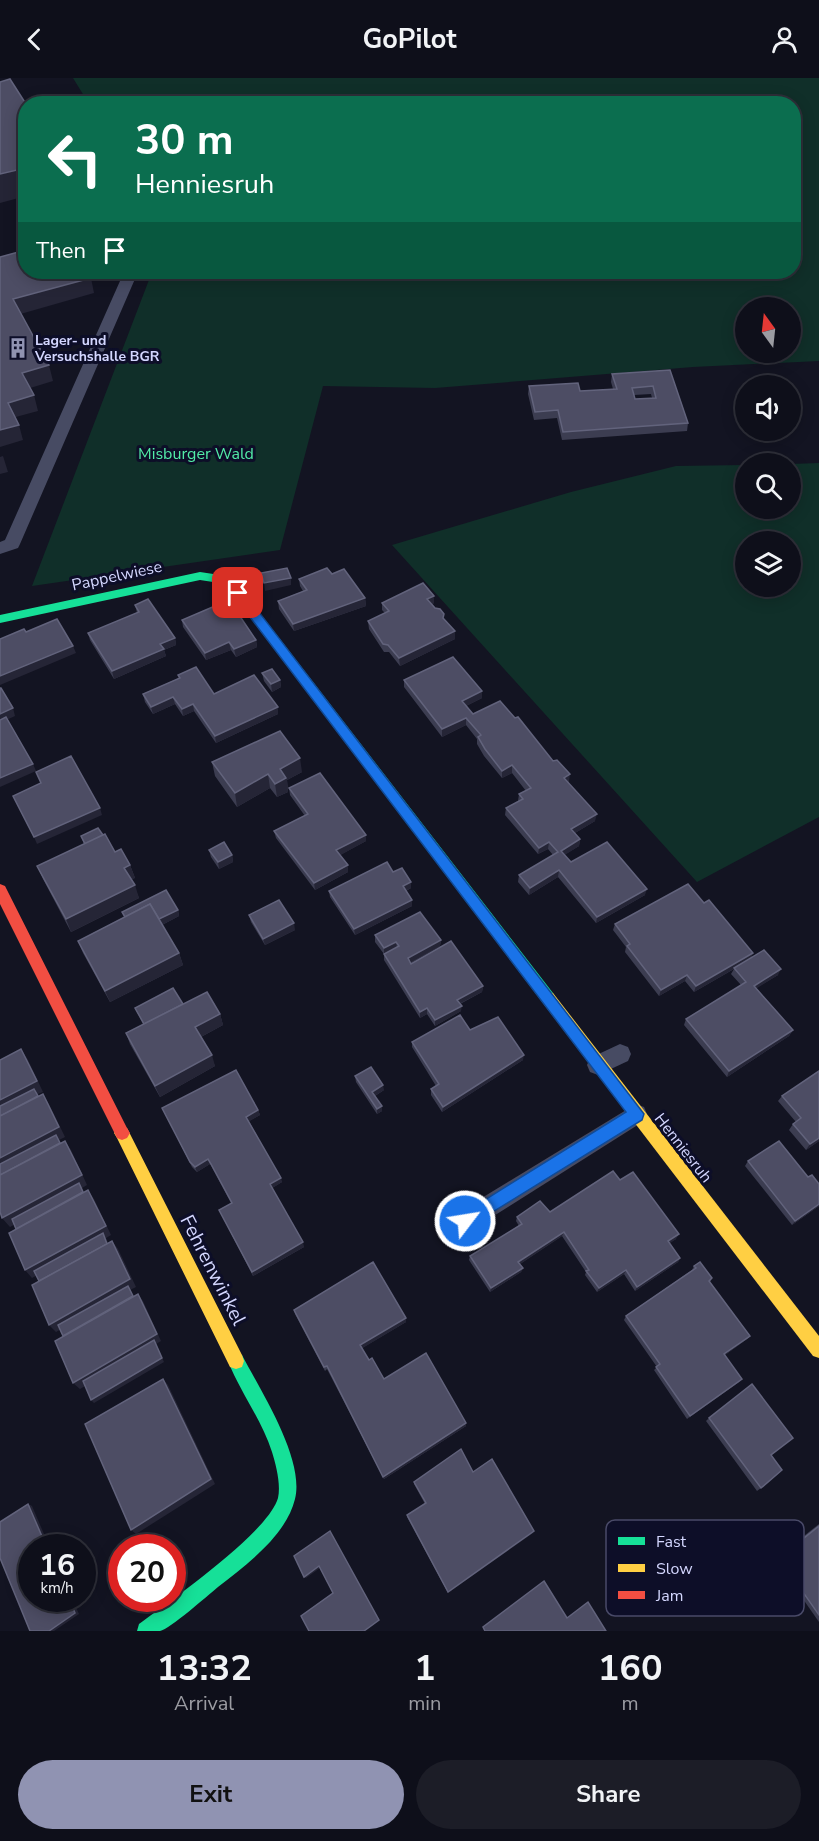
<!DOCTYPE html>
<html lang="en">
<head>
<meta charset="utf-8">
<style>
  body { margin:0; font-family:"Nunito Sans",sans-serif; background:#1c1d27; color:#f1f3f6; height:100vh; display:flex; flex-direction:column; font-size:22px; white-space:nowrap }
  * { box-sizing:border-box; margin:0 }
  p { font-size:20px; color:#9b9ca2 }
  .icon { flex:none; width:33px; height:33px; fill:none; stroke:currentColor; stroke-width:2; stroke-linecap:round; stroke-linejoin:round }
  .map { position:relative; height:1553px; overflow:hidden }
  .side { display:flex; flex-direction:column; background:#0e0f1a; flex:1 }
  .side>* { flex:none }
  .hud { position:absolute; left:18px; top:18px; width:783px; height:183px; border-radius:24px; box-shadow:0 3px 15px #0003,0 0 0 2px #2e2f39; background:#0b6e4f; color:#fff; overflow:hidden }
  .needle { width:39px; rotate:345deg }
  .buttons { position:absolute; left:735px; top:219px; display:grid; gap:12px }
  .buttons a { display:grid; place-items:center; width:66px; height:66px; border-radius:50%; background:#0e0f1a; box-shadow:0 3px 15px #0003,0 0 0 2px #2e2f39; font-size:30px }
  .speed { position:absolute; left:18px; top:1456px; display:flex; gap:12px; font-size:30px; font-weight:700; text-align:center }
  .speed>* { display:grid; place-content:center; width:78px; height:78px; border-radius:50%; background:#0e0f1a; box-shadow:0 3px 15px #0003,0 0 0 2px #2e2f39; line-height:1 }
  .speed small { font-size:15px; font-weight:400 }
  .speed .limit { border:9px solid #d22; background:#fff; color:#111 }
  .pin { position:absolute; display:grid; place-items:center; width:51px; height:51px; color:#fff; margin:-26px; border-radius:12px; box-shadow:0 3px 9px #0006 }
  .me { position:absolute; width:66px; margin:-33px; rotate:59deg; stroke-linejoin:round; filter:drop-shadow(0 0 4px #0008) }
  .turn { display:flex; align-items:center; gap:21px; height:126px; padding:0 18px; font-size:27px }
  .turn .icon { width:78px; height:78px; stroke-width:2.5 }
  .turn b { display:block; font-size:42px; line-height:51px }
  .then { display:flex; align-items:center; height:57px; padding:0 18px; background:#0003; gap:12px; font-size:22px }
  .eta { display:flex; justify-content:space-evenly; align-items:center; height:102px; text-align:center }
  .eta b { font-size:36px; font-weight:700; line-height:42px }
  .primary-button { display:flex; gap:12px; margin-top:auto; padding:12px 18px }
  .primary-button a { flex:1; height:69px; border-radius:36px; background:#9093b2; color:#111; font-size:24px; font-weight:700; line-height:69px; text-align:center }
  .primary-button a+a { background:#1c1d27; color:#f1f3f6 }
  header { display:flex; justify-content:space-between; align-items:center; height:78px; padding:0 18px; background:#0e0f1a; font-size:27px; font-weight:700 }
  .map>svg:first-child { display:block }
  .green { fill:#102f29; fill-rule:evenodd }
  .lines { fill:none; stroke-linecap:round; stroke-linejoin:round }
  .lane { fill:#474b63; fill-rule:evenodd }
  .fast { fill:#16e098; fill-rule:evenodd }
  .slow { fill:#ffcf43; fill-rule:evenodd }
  .jam { fill:#f24e42; fill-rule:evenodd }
  .wall { fill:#3c3d51; fill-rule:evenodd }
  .shaded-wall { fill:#252536 }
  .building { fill:#4d4d64; stroke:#62637c; stroke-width:1.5; fill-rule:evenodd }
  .route { fill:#1a73e8; stroke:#114b97; stroke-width:1.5 }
  .labels { text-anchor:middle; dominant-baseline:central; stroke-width:6; stroke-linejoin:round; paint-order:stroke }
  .far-poi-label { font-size:14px; font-weight:bold; fill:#d4d7ff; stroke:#0d0e28; text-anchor:start }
  .park-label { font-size:16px; fill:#52eca7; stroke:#0d0e28 }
  .street-label { font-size:16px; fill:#d4d7ff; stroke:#0d0e28 }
  .near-street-label { font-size:20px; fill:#d4d7ff; stroke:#0d0e28 }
  .key { fill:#0d0e28; stroke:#494a68; stroke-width:1.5 }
  .key-label { font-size:16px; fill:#d4d7ff }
</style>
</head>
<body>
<header><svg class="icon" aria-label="back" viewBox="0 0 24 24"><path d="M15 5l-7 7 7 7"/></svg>GoPilot<svg class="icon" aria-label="person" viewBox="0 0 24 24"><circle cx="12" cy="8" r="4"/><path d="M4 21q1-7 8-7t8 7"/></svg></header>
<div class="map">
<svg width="819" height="1553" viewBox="0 0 819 1553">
  <rect width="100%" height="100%" fill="#131422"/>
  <g class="green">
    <path d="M73,0h746v283l-126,6 -258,21 -112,-2 -43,164 -248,36 120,-314h642v-168h-705zM746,230h44v44h-44z"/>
    <path d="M819,385v354l-122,65 -305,-337 179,-53 105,-26 69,-1 1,43h44l1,-44zM746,464h44v44h-44z"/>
  </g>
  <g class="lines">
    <g class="lane">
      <path d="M124,194h14l-118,272 -2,4 -18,6v-12l5,-2z"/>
      <path d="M620,966l8,3 3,7 -3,7 -30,14 -8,-3 -3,-7 3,-7z"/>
      <path d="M636,1026l8,3 3,7 -3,7 -171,108 -8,3 -8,-3 -4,-8 4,-8z"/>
    </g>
    <g class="fast">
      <path d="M200,494l20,3 22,15 311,403 2,5 -2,5 -5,1 -5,-1 -309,-407 -21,-14 -13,-2 -200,43v-8z"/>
      <path d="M236,1275l6,2c18,35 63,104 53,144 -9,37 -49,66 -77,88 -11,9 -48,42 -58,44 -7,0 -16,0 -23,0l2,-7c32,-24 129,-91 139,-126 3,-14 -2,-33 -6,-46 -10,-32 -32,-60 -44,-91l2,-6z"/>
    </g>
    <g class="slow">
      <path d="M548,914l5,1 266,343v22l-6,-2 -270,-353 -2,-5 2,-5z"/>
      <path d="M122,1048l5,2 115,227 2,6 -2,6 -6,2 -6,-2 -113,-229 -3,-5 3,-5z"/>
    </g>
    <path class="jam" d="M0,806l5,2 122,242 3,5 -3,5 -5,2 -5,-2 -117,-234z"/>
  </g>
  <g class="wall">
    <path d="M670,292l18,53 -1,8 -125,9 -5,-22 -23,2 -6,-26 1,-8 51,5 33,-2 -2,-7 1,-8zM651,316l1,4 -17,1 -1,-4z"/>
    <path d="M332,496l33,24 1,8 -72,25 -15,-22 -1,-8 25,-10 -3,-5 -1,-7z"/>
    <path d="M382,525h52l-2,1 12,15 11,20 -55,27 -11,-14h-5l-15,-23 -1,-8 17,-8 -3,-3z"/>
    <path d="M135,527l40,33 1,7 -12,5 2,6 -52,23 -24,-39 -2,-7 49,-20z"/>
    <path d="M182,542l74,20 1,7 -21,10 -5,-7 -25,10 -23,-33z"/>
    <path d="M262,595l18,7 1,7 -9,5 -8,-11z"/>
    <path d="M178,597l36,19 64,20 -62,29 -22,-32 -11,5 -8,-12 -22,10 -8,-12 -2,-8 36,-16z"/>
    <path d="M404,602l78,11v7l-16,8 7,8 96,67 -1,1 27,39 -20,12 5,6 -1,7 -15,9 7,7 74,33 -49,28 -38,-46 -29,18 -11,-13 1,-7 34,-20 -5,-6 -10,5 -33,-39 1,-7 12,-7 1,-7 7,-3 -14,-18 -10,5 -18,-22 -7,-12v-5l-11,-14 -24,12 -38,-50z"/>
    <path d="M212,684l90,10 -15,8 1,12 -11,5 -7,-9 -33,19 -22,-31z"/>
    <path d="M289,710l77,53 -26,14 8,10v7l-33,18 -39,-52 -2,-7 31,-15 -15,-21z"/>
    <path d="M103,757l12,17 15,13 5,13 -4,1 8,19 -68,34 -28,-53 -6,-13 47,-22 -3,-8z"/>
    <path d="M209,772l23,5 1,7 -14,7 -8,-12z"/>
    <path d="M393,794l18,10v6l-5,3 6,9v6l-57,29 -25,-38 -1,-6z"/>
    <path d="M704,825l49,50 -2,5 27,17 -22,13 37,42 -4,6 -62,41 -43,-52 2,-6 55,-34 -10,-11 3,-5 -40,23 -9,-11 -26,15 -34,-44 1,-5 -13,-17 2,-6z"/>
    <path d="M178,832l1,6 -17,9 17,28 4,12 -73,37 -27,-49 -5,-12 46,-24 -2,-5z"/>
    <path d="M249,837l46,15 -30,15 -14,-23z"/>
    <path d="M375,857l66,5 -1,6 -29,17v1l72,22 -1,6 -22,12 1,7 -26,15 -8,-12 -7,4 -36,-58v-6l-9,-12z"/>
    <path d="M183,926l37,10 3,11 -22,12 14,29 -55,31 -30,-53 -4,-11 17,-9 -8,-16z"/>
    <path d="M470,952l53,30 -81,52 -11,-17v-6l5,-3 -24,-39v-5z"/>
    <path d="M819,993v70l-13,9 -17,-20 4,-6 3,-2 -18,-21 4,-5z"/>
    <path d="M355,998l29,14 -9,6 7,15 -5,3 -21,-32z"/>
    <path d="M162,1030l96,2 2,5 -11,6 33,61 -10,6 32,59 -51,29 -32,-62 -2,-4 12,-7 -21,-39 -13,8 -5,-5z"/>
    <path d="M748,1083l71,45 -27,19 -47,-59z"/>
    <path d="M620,1102l56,59 -7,4 11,15 -2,4 -43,29 -11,-17 -27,18 -12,-17 1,-3 -24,-36 -42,28 3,4 -2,4 -31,20 -21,-32 1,-4 49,-30 -3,-5 1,-4 33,-5z"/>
    <path d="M694,1188l18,12 -2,4 40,54 -3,3 -22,16 14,27 -52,37 -33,-49 3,-3 -33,-47 2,-4 66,-46z"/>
    <path d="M294,1232l112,8v4l-44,26 7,12 15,19 82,44v3l-82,53 -57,-110 -2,2 -30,-57z"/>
    <path d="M709,1340l62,37 -10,33 -4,3 -51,-70z"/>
    <path d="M473,1394l61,59 -86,62 -41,-76v-2l18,-11 -11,-20v-2z"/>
    <path d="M819,1446v98l-44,-63z"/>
  </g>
  <g class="shaded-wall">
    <path d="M26,90v28l-26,7v-29z"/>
    <path d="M91,200l3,15 -77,22 -4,-16z"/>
    <path d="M49,287l4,16 -26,8 -5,-16z"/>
    <path d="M34,317l4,16 -26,7 -4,-15z"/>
    <path d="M19,347l4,15 -23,7v-17z"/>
    <path d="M3,378l5,16 -8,2v-17z"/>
    <path d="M291,500v7l-26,6 -1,-8z"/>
    <path d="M434,518v7l-7,4v-8z"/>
    <path d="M365,520l1,8 -72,25 -1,-7z"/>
    <path d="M455,553v8l-55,27 -1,-8z"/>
    <path d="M175,560l1,7 -12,5 2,6 -52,23 -2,-8 48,-27z"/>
    <path d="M256,562l1,7 -21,10 -2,-8z"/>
    <path d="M229,564l2,8 -25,10 -1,-7z"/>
    <path d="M73,568l3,7 -76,32v-9z"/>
    <path d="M280,602l1,7 -9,5 -1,-8z"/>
    <path d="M482,613v7l-20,10v-7z"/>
    <path d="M173,619l2,7 -22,10 -2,-7z"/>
    <path d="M193,626l1,7 -11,5 -1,-7z"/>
    <path d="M278,629v7l-62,29 -1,-7z"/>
    <path d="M13,630l2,8 -15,7v-9z"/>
    <path d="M466,640v7l-24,12v-8z"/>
    <path d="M300,680l2,14 -15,8 1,12 -11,5 -2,-13 5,-15z"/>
    <path d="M33,686l3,7 -36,16v-9z"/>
    <path d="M512,687v8l-10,5v-7z"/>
    <path d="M268,696l2,14 -33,19 -2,-14z"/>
    <path d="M570,696l-1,7 -6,4 1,-7z"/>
    <path d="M100,730l2,7 -65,29 -3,-7z"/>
    <path d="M597,736l-2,7 -25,15 1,-7z"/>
    <path d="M366,757v6l-29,16 -1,-7z"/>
    <path d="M580,761l-1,7 -19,12 1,-7z"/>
    <path d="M549,764l-1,7 -10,5 1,-6z"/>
    <path d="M232,777l1,7 -14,7 -1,-7z"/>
    <path d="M130,787l5,13 -6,3 -5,-13z"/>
    <path d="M348,787v7l-33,18 -1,-7z"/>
    <path d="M559,792l-1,7 -29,18 1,-7z"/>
    <path d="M411,804v6l-8,4v-6z"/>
    <path d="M135,807l4,13 -68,34 -5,-13z"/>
    <path d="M647,811l-2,6 -49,28 1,-6z"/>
    <path d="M412,822v6l-57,29 -1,-6z"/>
    <path d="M178,832l1,6 -19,10 -2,-6z"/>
    <path d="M294,845l1,7 -30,15 -2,-6z"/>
    <path d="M441,862l-1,6 -32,18v-6z"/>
    <path d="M396,864l1,6 -13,7v-7z"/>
    <path d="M179,875l4,12 -73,37 -5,-11z"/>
    <path d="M753,875l-2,6 -57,33 2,-6z"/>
    <path d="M781,891l-3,6 -27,17 3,-6z"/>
    <path d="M687,897l-2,6 -26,15 2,-6z"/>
    <path d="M483,908l-1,6 -25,13v-5z"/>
    <path d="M462,928l-1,5 -26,15v-6z"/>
    <path d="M427,930v6l-7,4v-6z"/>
    <path d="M220,936l3,11 -24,13 -4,-11z"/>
    <path d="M793,952l-4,6 -62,41 2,-6z"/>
    <path d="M21,971l7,11 15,32 -5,2 6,13 -44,6v-13z"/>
    <path d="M212,977l3,11 -55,31 -5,-11z"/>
    <path d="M524,977l-1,5 -81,52 1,-5z"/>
    <path d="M383,1007l1,5 -11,7 -1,-5z"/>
    <path d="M43,1016l6,10 16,33 -6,3 7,13 -66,18v-13z"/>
    <path d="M382,1028v5l-5,3v-5z"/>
    <path d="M258,1032l2,5 -12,7 -2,-5z"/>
    <path d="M819,1060v3l-13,9 4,-6z"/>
    <path d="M65,1063l6,9 16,35 -5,3 6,14 -7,-14 -71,39 -8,-9z"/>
    <path d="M208,1081l2,5 -13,8 -2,-5z"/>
    <path d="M281,1100l1,4 -11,7 -1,-5z"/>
    <path d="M88,1112l6,9 17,36 -5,3 6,14 -7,-14 -73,40 -7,-8z"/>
    <path d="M819,1126v2l-27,19 3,-4z"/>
    <path d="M564,1154l-2,4 -45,30 1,-4z"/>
    <path d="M679,1156l-3,5 -10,7 2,-5z"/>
    <path d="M112,1163l6,8 18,38 -6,3 7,15 -7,-15 -74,42 -7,-7z"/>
    <path d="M303,1164l1,5 -51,29 -1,-4z"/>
    <path d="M680,1180l-2,4 -43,29 2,-4z"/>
    <path d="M523,1190l-2,4 -31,20 1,-4z"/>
    <path d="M626,1192l-2,4 -27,18 2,-4z"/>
    <path d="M138,1216l5,7 18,40 -5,3 8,18 -70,41 -3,-3 64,-56 -75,45 -7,-6z"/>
    <path d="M406,1240v4l-45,27 -1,-4z"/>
    <path d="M750,1258l-3,3 -26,19 3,-4z"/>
    <path d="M163,1301l5,6 47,99 -79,50 -5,-4z"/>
    <path d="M742,1301l-3,3 -52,37 3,-3z"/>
    <path d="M466,1345v3l-82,53 -1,-2z"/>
    <path d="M28,1426l4,2 18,42h-3z"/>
    <path d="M534,1453l-1,2 -85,60v-1z"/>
    <path d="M319,1488l1,2 -14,10 -2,-1z"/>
    <path d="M69,1521h3l7,15 -25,17h-5z"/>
  </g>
  <g class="building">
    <path d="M10,1l16,25v64l-26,6v-92z"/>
    <path d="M26,172v22h61l4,6 -78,21 36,66 -27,8 12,22 -26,8 11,22 -19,5v-173z"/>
    <path d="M670,292l18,53 -125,9 -5,-22 -23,2 -6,-26 49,-3 2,8 37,-2 -5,-15zM653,308l3,12 -21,1 -3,-11z"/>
    <path d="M287,490l4,10 -27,5 -3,-10z"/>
    <path d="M327,490l5,6 12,-5 21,29 -72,26 -15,-23 29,-11 -8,-11z"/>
    <path d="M423,505l11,13 -7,3 8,9 5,1 4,5 -1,4 12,13 -56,27 -11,-13 -5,-1 -15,-23 21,-10 -7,-8z"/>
    <path d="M148,521l27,39 -15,6 4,5 -52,22 -24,-38 51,-21 -4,-7z"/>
    <path d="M229,522l27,40 -22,9 -5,-7 -24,11 -23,-33z"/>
    <path d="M57,541l16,27 -73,30v-37l24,-10 2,3z"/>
    <path d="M453,579l29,34 -20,10 11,13 27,-13 15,17 3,-1 35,44 4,-1 13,14 -6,4 33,36 -26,15 9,10 -19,12 10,11 36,-20 40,47 -50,28 -38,-47 -29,18 -11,-13 39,-23 -9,-10 -10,6 -33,-40 17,-9 -4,-5 12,-6 -19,-23 -10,6 -17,-22 -7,-12 3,-2 -15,-17 -24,11 -38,-49z"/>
    <path d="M196,589l18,27 40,-19 24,32 -63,29 -22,-32 -11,5 -9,-12 -22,10 -8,-13 37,-16 -2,-3z"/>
    <path d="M272,591l8,11 -9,4 -9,-11z"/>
    <path d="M0,610h1l12,20 -13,6z"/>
    <path d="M6,639l27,47 -33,14v-58z"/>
    <path d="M280,653l20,27 -20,11 6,9 -11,6 -7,-10 -33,19 -23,-31z"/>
    <path d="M71,678l29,52 -66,29 -21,-41 28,-13 -5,-11z"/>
    <path d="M320,695l46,62 -30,15 12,15 -34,18 -40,-52 34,-17 -19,-26z"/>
    <path d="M98,750l5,7 -18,9 -4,-8z"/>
    <path d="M105,756l10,18 6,-3 9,16 -6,3 11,17 -69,34 -29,-53z"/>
    <path d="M224,764l8,13 -14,7 -9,-12z"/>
    <path d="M387,784l6,10 9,-4 9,14 -8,4 9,14 -58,29 -25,-38z"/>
    <path d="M688,806l16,19 5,-3 44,53 -57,33 -9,-11 -26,15 -34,-44 3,-2 -15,-20z"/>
    <path d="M166,812l12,20 -19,9 -9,-15 -25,13 -3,-5z"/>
    <path d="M279,822l15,23 -31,16 -14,-24z"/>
    <path d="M150,826l29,49 -74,38 -27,-50z"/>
    <path d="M420,834l21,28 -33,18 3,6 40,-23 32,45 -26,14 5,6 -27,14 -8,-12 -7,4 -36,-58 15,-8 -3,-4 -12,6 -9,-13z"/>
    <path d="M764,872l17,19 -27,17 39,44 -64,41 -43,-52 60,-37 -12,-14z"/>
    <path d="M173,910l10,16 -39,20 -9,-16z"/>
    <path d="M207,914l13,22 -25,13 17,28 -57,31 -29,-53z"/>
    <path d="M460,937l10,15 28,-13 26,38 -81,52 -12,-18 8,-5 -27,-42z"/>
    <path d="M21,971l16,32 -37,19v-40z"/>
    <path d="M371,989l12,18 -11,7 10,14 -5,3 -22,-33z"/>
    <path d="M236,992l22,40 -12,7 35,61 -11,6 33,58 -51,30 -33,-62 13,-7 -21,-39 -3,-5 -13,8 -5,-5 -28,-54z"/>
    <path d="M819,993v67l-9,6 -17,-20 8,-6 -19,-22z"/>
    <path d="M34,1011l4,7 -38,20v-10z"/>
    <path d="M43,1016l16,33 -59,31v-42z"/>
    <path d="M56,1057l4,8 -60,32v-11z"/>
    <path d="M65,1063l17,34 -80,43 -2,-6v-37z"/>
    <path d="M779,1063l29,36 4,-2 7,9v20l-24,17 -47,-60z"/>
    <path d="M613,1093l7,9 13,-8 46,62 -11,7 12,17 -43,29 -11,-17 -27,18 -13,-17 3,-1 -25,-38 -46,30 5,6 -32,20 -21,-32 52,-32 -5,-7 23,-16 10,11z"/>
    <path d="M79,1105l4,9 -67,37 -4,-10z"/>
    <path d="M88,1112l18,36 -81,44 -16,-37z"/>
    <path d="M103,1155l4,11 -68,37 -5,-10z"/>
    <path d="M112,1163l18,38 -81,46 -17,-40z"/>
    <path d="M373,1184l33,56 -46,27 9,15 3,-2 12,21 42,-26 40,70 -83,54 -56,-111 -3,1 -30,-57z"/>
    <path d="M700,1184l12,16 -3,3 41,55 -26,18 18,25 -52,37 -34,-49 4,-3 -34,-48 70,-48 -2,-2z"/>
    <path d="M128,1208l5,10 -70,40 -5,-11z"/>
    <path d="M138,1216l19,40 -84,49 -18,-42z"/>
    <path d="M154,1262l8,18 -71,42 -8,-19z"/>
    <path d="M163,1301l48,100 -80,51 -46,-106z"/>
    <path d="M752,1306l41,54 -22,17 11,15 -21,18 -52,-70z"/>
    <path d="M461,1371l12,23 19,-13 42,72 -86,61 -41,-77 19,-12 -12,-21z"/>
    <path d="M28,1426l19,44h-15v51h37l6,14 -26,18h-19l-30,-73v-36z"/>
    <path d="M819,1448v89l-40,-57z"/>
    <path d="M330,1453l49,89 -15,11h-55l-8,-15 32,-23 -14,-27 -15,11 -10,-21z"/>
    <path d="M544,1503l23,37 21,-16 18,29h-121l-2,-4z"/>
  </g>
  <path class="route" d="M238,510l4,2 402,524 -2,6 -177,109 -6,-2 -2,-6 2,-5 167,-104 -392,-516v-6z"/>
  <defs>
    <g id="building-bare" transform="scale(1.62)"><path d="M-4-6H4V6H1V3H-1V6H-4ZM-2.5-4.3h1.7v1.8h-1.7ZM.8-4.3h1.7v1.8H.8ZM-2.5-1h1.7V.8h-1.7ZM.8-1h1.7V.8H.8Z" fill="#9093b2" stroke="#0d0e28" stroke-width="2.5" paint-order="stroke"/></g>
  </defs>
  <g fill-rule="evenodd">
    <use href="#building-bare" x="18" y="270"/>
  </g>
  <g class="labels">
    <g class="far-poi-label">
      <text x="35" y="262">Lager- und<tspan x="35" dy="16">Versuchshalle BGR</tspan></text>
    </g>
    <g class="park-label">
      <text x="196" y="376">Misburger Wald</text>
    </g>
    <g class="street-label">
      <text transform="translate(117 498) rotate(-12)">Pappelwiese</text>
      <text transform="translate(683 1070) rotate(52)">Henniesruh</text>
    </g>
    <g class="near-street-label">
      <text transform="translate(213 1192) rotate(63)">Fehrenwinkel</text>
    </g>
  </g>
  <rect x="606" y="1442" width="198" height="96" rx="9" class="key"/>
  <rect x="618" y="1459" width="27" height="8" fill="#16e098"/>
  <rect x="618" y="1486" width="27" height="8" fill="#ffcf43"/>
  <rect x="618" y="1513" width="27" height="8" fill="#f24e42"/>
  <g class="key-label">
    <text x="656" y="1469">Fast</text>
    <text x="656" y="1496">Slow</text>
    <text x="656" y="1523">Jam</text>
  </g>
</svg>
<div class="buttons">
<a><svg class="needle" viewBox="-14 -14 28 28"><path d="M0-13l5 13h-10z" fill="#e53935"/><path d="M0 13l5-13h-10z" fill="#9b9ca2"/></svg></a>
<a><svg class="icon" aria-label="sound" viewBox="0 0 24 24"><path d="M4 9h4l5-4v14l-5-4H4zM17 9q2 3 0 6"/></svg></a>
<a><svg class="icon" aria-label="search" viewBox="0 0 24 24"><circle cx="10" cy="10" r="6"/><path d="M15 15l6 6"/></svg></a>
<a><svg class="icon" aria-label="layers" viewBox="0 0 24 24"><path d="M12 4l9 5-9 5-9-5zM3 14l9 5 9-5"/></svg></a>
</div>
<div class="speed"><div>16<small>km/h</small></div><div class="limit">20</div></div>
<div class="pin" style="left:238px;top:515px;background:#d93025"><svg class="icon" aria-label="arrive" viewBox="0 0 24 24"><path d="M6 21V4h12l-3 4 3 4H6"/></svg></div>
<svg class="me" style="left:465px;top:1143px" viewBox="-20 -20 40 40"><circle r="17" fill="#1a73e8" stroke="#fff" stroke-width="3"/><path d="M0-11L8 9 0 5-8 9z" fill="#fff"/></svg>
<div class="hud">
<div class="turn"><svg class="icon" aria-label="left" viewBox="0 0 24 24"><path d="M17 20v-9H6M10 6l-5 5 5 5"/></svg><div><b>30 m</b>Henniesruh</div></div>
<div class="then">Then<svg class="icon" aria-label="arrive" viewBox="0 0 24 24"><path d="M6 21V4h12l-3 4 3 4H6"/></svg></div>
</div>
</div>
<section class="side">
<div class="eta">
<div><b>13:32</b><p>Arrival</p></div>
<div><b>1</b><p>min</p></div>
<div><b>160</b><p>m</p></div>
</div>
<div class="primary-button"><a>Exit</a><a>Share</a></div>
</section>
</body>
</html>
